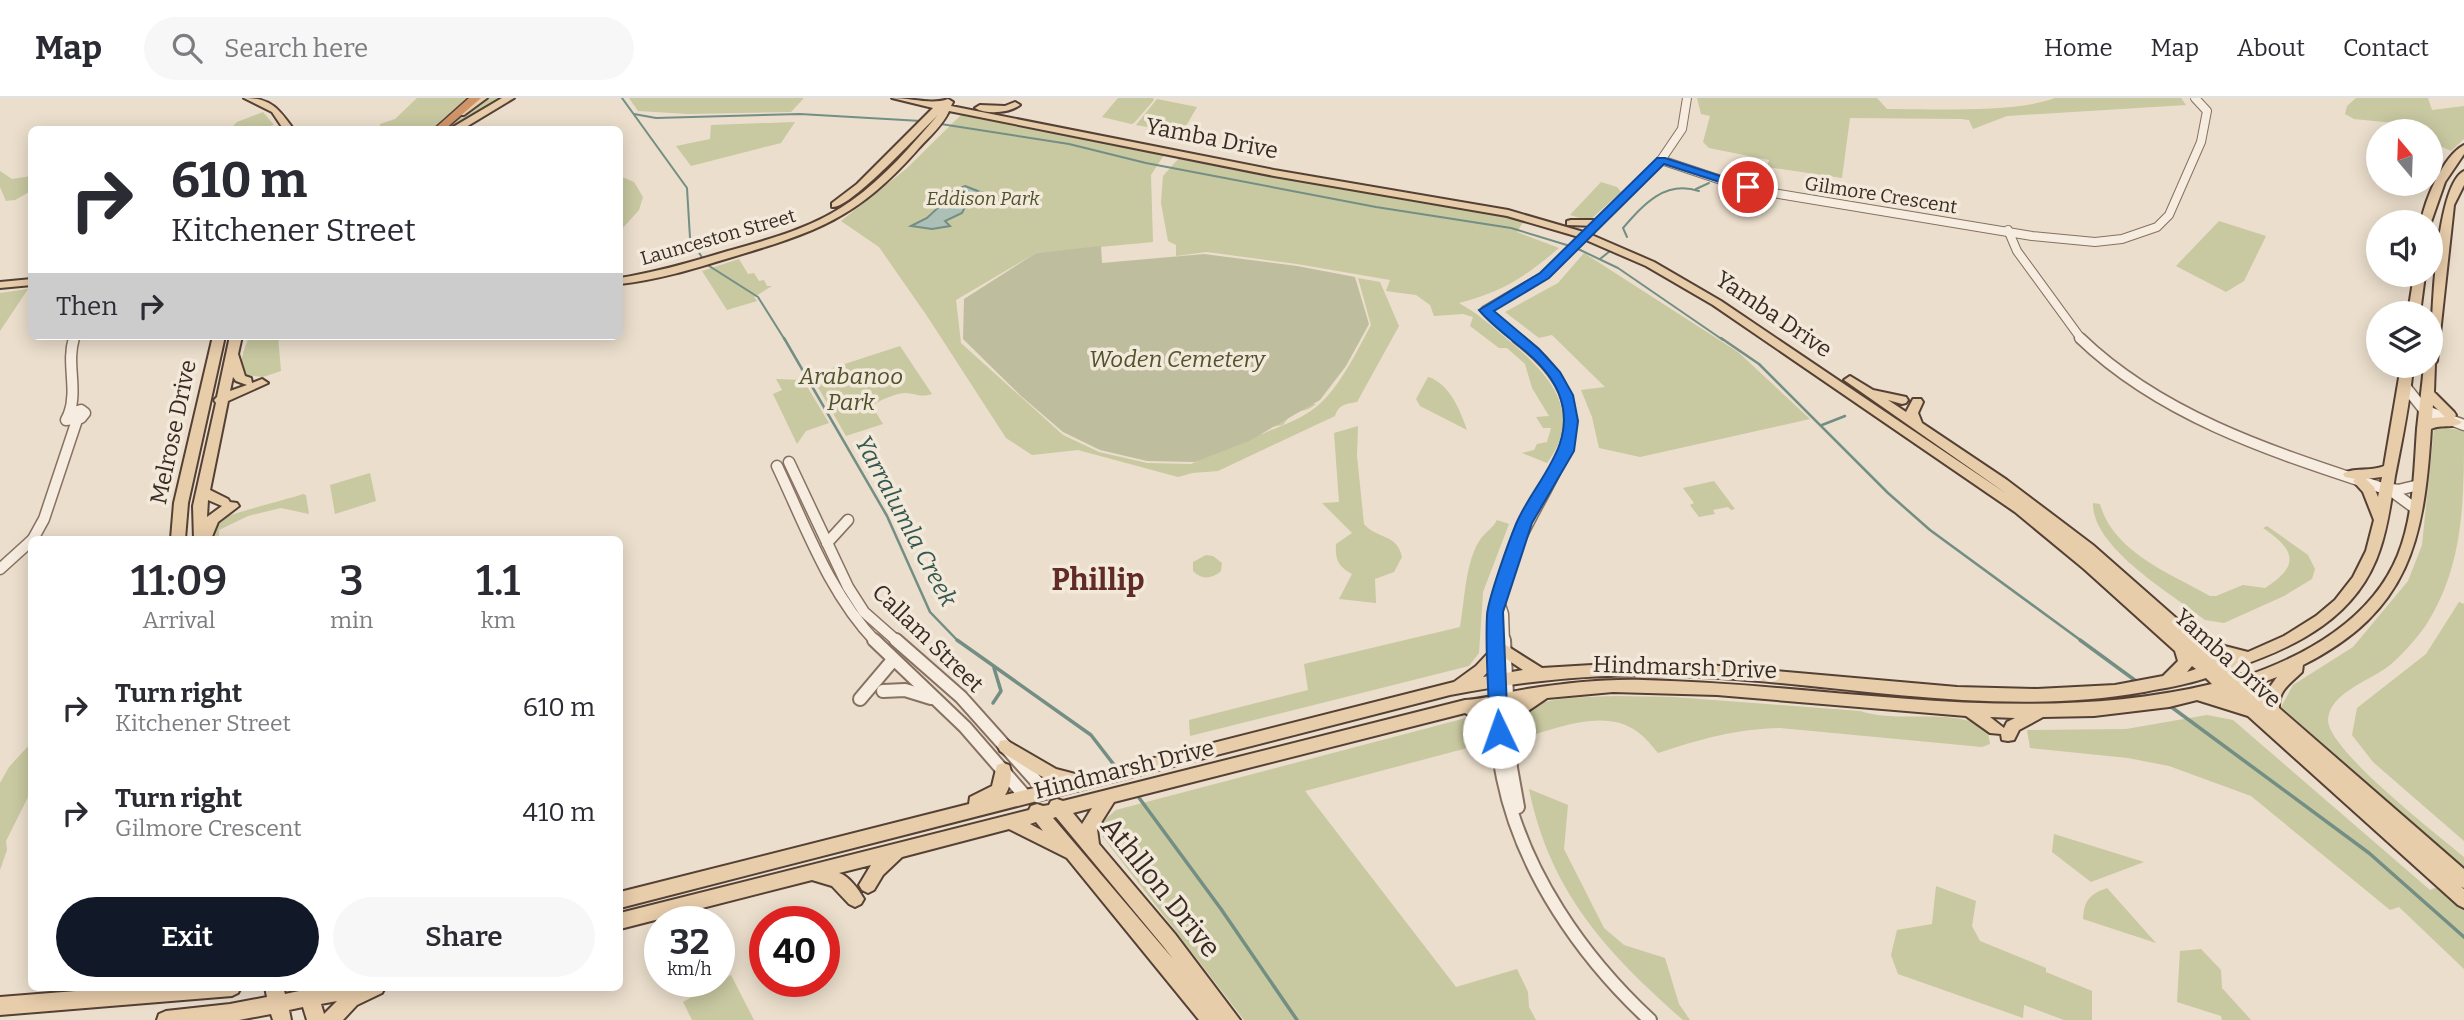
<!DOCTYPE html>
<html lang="en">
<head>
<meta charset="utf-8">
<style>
  body { margin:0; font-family:Bitter,serif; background:#f7f7f7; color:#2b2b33; height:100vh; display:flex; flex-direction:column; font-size:26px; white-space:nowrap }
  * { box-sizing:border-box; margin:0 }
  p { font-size:23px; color:#7c7c81 }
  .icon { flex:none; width:38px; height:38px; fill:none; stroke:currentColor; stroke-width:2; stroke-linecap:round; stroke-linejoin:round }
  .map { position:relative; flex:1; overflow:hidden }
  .drawer { position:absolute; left:28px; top:438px; width:595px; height:455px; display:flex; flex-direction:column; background:#fff; border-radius:10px; box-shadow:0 4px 18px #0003 }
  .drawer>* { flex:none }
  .hud { position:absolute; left:28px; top:28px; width:595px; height:214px; border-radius:10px; box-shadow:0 4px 18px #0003; background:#fff; color:#2b2b33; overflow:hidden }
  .needle { width:46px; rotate:341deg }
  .buttons { position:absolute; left:2366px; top:21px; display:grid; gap:14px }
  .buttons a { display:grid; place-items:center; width:77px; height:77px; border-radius:50%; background:#fff; box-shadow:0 4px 18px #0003; font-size:35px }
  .speed { position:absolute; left:644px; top:808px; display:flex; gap:14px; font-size:35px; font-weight:700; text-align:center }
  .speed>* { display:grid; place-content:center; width:91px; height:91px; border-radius:50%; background:#fff; box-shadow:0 4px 18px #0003; line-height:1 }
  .speed small { font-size:18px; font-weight:400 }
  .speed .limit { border:10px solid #d22; background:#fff; color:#111 }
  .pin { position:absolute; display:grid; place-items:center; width:60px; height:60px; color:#fff; margin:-30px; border:4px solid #fff; border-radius:50%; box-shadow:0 2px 7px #0007 }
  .me { position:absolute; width:77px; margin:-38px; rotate:357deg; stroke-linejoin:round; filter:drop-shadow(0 0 5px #0008) }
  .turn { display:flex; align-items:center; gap:24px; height:147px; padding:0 28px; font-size:32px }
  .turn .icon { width:91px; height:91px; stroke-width:2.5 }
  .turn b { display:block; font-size:49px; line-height:60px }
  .then { display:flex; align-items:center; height:66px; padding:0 28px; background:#0003; gap:14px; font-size:26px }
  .eta { display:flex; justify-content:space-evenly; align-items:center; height:119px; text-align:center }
  .eta b { font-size:42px; font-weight:600; line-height:49px }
  .button { display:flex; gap:14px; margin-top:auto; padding:14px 28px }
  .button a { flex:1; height:80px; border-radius:42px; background:#111827; color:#fff; font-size:28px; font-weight:600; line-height:80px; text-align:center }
  .button a+a { background:#f7f7f7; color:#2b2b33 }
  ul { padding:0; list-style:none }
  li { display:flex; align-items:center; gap:21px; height:105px; padding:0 28px }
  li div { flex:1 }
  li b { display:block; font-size:26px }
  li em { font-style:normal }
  header { display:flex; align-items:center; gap:42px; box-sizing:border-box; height:98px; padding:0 35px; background:#fff; border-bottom:2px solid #e1e1e2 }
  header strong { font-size:33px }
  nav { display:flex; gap:38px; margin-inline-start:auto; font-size:24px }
  .search { width:490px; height:63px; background:#f7f7f7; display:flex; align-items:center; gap:18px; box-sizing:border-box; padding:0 24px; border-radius:38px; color:#7c7c81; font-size:26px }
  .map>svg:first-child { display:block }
  .green { fill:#c8c8a1 }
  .cemetery { fill:#bebe9f }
  .water { fill:#acc0b8; stroke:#738e84; stroke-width:2 }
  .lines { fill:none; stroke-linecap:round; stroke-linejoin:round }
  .stream-far2 { stroke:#738e84; stroke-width:2 }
  .stream-far1 { stroke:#738e84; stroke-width:2.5 }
  .stream { stroke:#738e84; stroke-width:3.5 }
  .minor-far2-casing { stroke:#867162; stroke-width:10 }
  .minor-far1-casing { stroke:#867162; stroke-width:13 }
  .minor-casing { stroke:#867162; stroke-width:16 }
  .major-casing { stroke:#554035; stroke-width:4 }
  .highway-casing { stroke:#554035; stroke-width:3 }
  .minor-far2 { stroke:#f6ecdf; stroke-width:8 }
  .minor-far1 { stroke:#f6ecdf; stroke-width:10 }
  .minor { stroke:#f6ecdf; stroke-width:12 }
  .major { fill:#e8cdaa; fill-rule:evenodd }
  .highway { fill:#cf9568; fill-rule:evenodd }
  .route { fill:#1a73e8; stroke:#114b97; stroke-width:2 }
  .labels { text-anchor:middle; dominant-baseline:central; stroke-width:7; stroke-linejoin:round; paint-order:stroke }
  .far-street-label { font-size:19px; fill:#392b23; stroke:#f3e9db }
  .far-park-label { font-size:19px; font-style:italic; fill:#4e532c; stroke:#f3e9db }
  .street-label { font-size:23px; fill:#392b23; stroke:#f3e9db }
  .park-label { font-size:23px; font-style:italic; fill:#4e532c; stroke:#f3e9db }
  .water-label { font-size:24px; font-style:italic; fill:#345750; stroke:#f3e9db }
  .near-street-label { font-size:28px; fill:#392b23; stroke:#f3e9db }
  .district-label { font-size:30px; font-weight:bold; fill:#612c27; stroke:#f3e9db }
</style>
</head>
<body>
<header>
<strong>Map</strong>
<div class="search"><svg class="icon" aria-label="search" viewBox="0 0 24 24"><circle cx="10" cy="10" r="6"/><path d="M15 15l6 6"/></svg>Search here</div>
<nav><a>Home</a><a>Map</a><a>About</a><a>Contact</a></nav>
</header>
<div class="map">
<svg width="2464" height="922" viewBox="0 0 2464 922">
  <rect width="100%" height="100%" fill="#ebdecc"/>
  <g class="green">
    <path d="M417,0h89l-56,31 -18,-2 -4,2 -48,1v-6l15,-5z"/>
    <path d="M629,0h175l-13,14 -102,2 -51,-3z"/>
    <path d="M1118,0h35l1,2 -20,23 -3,1 -29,-7z"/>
    <path d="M1697,0h180l10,11c44,0 129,4 168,-11h126l5,7 -179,11 -34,13 -4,-9 -8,-1 -111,-1 -8,60 -75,-11 2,-7 -60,-12 -6,-6 7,-26 -9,-2z"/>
    <path d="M2356,0h72l4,12 32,-4v33l-13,12 -20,-9v-11h-25l-12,-8 -40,-4 -9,-5 2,-8z"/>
    <path d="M1157,1l40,8 -15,26 -46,-8z"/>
    <path d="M263,14l11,13 -15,4 -28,-1 6,-6z"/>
    <path d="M961,17l203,40 -13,20 2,67 -117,11 -80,47 5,43 102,92 36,17 48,11 44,1 7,-3 -1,-11 114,-47 5,1c-13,11 -20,2 -33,21l-13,2 -11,5 3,2c18,-8 38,-14 54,-27 23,-18 41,-56 55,-82l-13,-47 22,4 19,44 -42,76c-11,2 -18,2 -22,14l-117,55 -26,2 -14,4 -100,-27 -46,5 -26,-17 -79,-122 -48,-69 -38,-26 65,-52z"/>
    <path d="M795,24l-14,21 -90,23 -15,-20 34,-7 1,-14z"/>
    <path d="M1180,59l239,46 106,16 -8,13 42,16c-34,29 -57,44 -100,55 18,10 33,23 48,36 40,34 79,72 40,124l-25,-10 12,-3 3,-6 10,-2 4,-14h-8l-7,-11 13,-1 -17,-28 -7,-24 -18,-16h-8l-29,-22 3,-9 -10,-3 -29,2 -4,-11 -14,-10 -30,-4 4,-11 -93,-16 -90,-12 -31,4v-11l-8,-4 -7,-38 2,-27z"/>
    <path d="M0,73l12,8 19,-3v15l-16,9 -9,1 -6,-14z"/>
    <path d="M620,78l14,6 9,15 -4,13 -19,21z"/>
    <path d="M1601,84l16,5 4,5 -30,27 -5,1 -16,-5z"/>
    <path d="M2219,123l47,15 -22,45 -18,11 -50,-26z"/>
    <path d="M1584,155l154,99 72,67 -170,38 -41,-9 -7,-31 -11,-27 24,-3 -53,-52 -13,3 -34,-26 53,-29z"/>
    <path d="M739,161l9,15 6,-1 5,8 5,-1 3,6h5l-18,11 3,4 -30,9 -25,-39z"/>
    <path d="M28,191l-28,42v-38z"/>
    <path d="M249,238h29l3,35 -18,6 -18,-2c-8,-11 0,-27 4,-39z"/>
    <path d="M900,248l32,48c-13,4 -16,-1 -28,-1 -9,1 -25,7 -32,13l11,18 -37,12 -35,-61z"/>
    <path d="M1428,279c21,6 32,33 39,53l-47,-24 -4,-7z"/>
    <path d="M776,281l27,1 26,43 -23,8 -9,13 -24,-50 9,-4z"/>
    <path d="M1358,328l-1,30 7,68c12,15 33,9 38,33l-8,15 -19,7 1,24 -37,-4 13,-25c-14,-7 -17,-15 -16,-30l16,-11 -30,-30 17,-1 -5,-69z"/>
    <path d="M2447,330l17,3c0,69 0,135 -38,194 -9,13 -23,29 -36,40 -18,15 -60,27 -62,54 -2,30 110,116 136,138v11l-183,-161 12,-22 60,-38 55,-66 14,-36 12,-116z"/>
    <path d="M370,375l6,28 -41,13 -5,-29z"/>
    <path d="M1714,383l21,28 -4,1 -3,-3 -15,3 2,4 -16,3 -9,-12 4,-2 -11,-15z"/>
    <path d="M303,396l3,1 3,19 -28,-6 -33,8 -29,14v9h-7c-1,-5 -3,-12 1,-16 5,-7 77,-24 90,-29z"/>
    <path d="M2093,405l7,1c13,48 71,70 110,92h6l27,-11 22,3c35,-22 31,-38 -2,-60l4,-2 41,29 7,14 -3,10 -28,17 -60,27 -19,-3c-34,-27 -113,-72 -112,-117z"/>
    <path d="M1497,422l12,4 -26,68 -4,61 -10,13 -279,70 -1,-16 119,-30 -4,-26 156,-37c5,-27 5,-68 22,-90 5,-6 11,-9 15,-17z"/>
    <path d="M1206,457l7,1 9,7 -1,8c-9,8 -20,9 -28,0v-9z"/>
    <path d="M2459,504l5,2v237l-91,-79 -21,-27 5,-27 69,-54z"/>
    <path d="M1615,598l58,1 187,14c41,13 88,-4 127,17l3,16 -8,3 -202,-19c-45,1 -79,11 -122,25 -6,-7 -12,-15 -19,-20 -32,-26 -82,-5 -116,5 -1,-9 -4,-19 3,-27 14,-15 69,-14 89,-15z"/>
    <path d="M2207,617l26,5 197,170 12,-5 22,19v65l-65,-62 -9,3 -139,-114 -82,-30 -41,-8 -98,-10 -3,-18 99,-1z"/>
    <path d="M1466,620l13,4 12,22 -20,3 -166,44 151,196 61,-18 11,23 1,15 7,13h-292l-141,-183 -1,-15 14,-12z"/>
    <path d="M31,645v48l-25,50 1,9 -7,20v-87l9,-16z"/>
    <path d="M1529,691l39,16 -4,44 40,79 20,17 41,13 14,46 11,16h-7c-77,-68 -133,-128 -154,-231z"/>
    <path d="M2054,736l90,28 -53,20 -39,-30z"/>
    <path d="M1936,788l40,15 -4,25 8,15 66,27v4l46,19v29h-28l-40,-15 -1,13 -125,-44 -7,-19 6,-25 35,-6z"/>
    <path d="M2107,790l49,55 -73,-24c1,-19 7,-25 24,-31z"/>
    <path d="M2201,851l20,21 1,18 29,32h-29l-1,-4 -44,-14 3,-51z"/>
    <path d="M731,877l23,45h-62l-9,-18z"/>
  </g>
  <path class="cemetery" d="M1101,148l1,17 102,-9 93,12 58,11 14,47 -23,42 -26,34 -71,41 -54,21 -48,-1 -47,-11 -37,-18 -42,-36 -58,-57 1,-40 72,-46z"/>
  <path class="water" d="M965,88l18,7 -13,4 -8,16 -17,8 5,5 -18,3 -21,-3 16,-8 14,-13 5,-11z"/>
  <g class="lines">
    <g class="stream-far2">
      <path d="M622,0l65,90 3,50 13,21"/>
      <path d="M634,16l22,4 144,-4 121,7"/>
      <path d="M928,24l141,22 77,19 230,44 135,21 59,18"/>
      <path d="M1696,91l13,-6"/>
      <path d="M1627,139l-4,-9c21,-24 42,-48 76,-37"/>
      <path d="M1576,150l42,20 105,72"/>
      <path d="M1600,161l10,-8"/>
      <path d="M706,166l52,33 27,43"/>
    </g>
    <g class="stream-far1">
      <path d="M784,240l103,178 43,96 29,30"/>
      <path d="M1721,240l38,26 129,129 42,37 153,112"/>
      <path d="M1822,327l23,-9"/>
    </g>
    <g class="stream">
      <path d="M957,542l134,95 27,35"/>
      <path d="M2080,542l56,41"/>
      <path d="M993,605l8,-12 -7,-23"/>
      <path d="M2170,608l199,147 95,84"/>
      <path d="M1137,697l84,114 76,111"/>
    </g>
    <g class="minor-far2-casing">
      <g id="minor-far2">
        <path d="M1661,62l72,24 40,9 259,43 63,6 27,-3 35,-12 12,-12 32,-73 6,-31 -12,-13"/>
        <path d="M2008,132l9,21 65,89"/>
        <path d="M74,242l1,-4"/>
        <path d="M1520,242l-35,-30 60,-35 114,-112 23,-34 5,-31"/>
      </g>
    </g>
    <g class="minor-far1-casing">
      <g id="minor-far1">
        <path d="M2080,240c82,79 193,114 299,149l19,3 21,-5"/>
        <path d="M2405,288l19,24 40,15"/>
        <path d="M81,312l4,3 -4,5 -15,2 3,-6z"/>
        <path d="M69,316c9,-25 -3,-51 5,-76"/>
        <path d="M789,364l59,125 16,25 34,30"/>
        <path d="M777,368c29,61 52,127 99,176"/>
        <path d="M2390,392l26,19"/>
        <path d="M33,441l11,-20 33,-99"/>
        <path d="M827,445l21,-23"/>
        <path d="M0,471l32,-29"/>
        <path d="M1499,504l4,12 1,28"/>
        <path d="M1496,544c0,-33 6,-64 20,-94 37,-83 99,-136 1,-210"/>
      </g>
    </g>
    <g class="minor-casing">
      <g id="minor">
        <path d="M874,542l91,87 60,69"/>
        <path d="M896,542l65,57 84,94"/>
        <path d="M1496,542c0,45 -2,94 7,138 19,93 79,179 147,242"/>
        <path d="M1504,542l7,128 7,39"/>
        <path d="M883,593l22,-1 26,8"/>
        <path d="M860,601l33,-39"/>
      </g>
    </g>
    <g class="major-casing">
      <g id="major">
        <path d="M244,0c27,0 35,11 50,32h-10l-12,-18z"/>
        <path d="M476,0h11l-23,17h-6v-4z"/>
        <path d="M502,0h12l-53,32h-13z"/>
        <path d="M892,0c19,0 40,7 56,1l5,3 -2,4 323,64 234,40 79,23 67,29 67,39 286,193 -163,-114 6,-4 23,14 33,7 2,3 -2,3 -4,1 -14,-4 18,12 7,-13h8l2,3 -5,11 4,10 85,57 86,65 108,95 47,12 36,-16 32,-20 19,-16 18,-23 13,-26 8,-31 -11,-28 -10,-11 2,-2 -10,-2 -2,-3c9,-7 27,-2 41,-8l17,-100h12c-3,37 -11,74 -18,110 -4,25 -7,50 -15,73 -22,68 -84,98 -146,119l9,9c63,-21 129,-58 155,-122 16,-40 16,-85 19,-126 2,-20 5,-42 7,-63h7c0,-35 3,-180 33,-195v14l-10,20 -17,156 -2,3 -1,28 20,20 2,3 -2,3 8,4c-7,7 -21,2 -31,7 -7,111 -21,182 -128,236l-1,7c-11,11 -24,18 -23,36l185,161v19l-3,-1 3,2v19l-6,-3 -210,-189 -51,-16 -28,7 -75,9 -51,1 -24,13 -5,10 -6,1 -6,-1 -1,-6 -11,-1 -24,-17 -249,-21 -104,-3 -66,6 -22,15 -10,19 -9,1 -7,5 -6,-2 -14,-15 -14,-8 -351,89 -17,27 2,15 76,90 65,86h-41l-132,-162 -58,-29 -107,28 -19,18 -9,15 -6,3 -6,-3 -3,-5 12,-20 -32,8c10,3 20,17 25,26l-3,5 -6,3 -6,-3 -17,-18 -20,-6 -192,49v-16l409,-103 2,-4 6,-2 6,2 6,-1 2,-4 6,-2 6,2 402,-101c20,-1 42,-8 62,-11 39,-6 78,-10 116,-9 191,4 381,49 569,4l-6,-6c-21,7 -42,10 -62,14 -141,25 -284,-5 -424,-14 -94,-7 -178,-1 -270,17l-830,213v-16l349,-88 1,-7 22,-11 5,-21 6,-2 6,2c4,8 1,23 -4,30l50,-12 -20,-10 -35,-22 -2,-5 2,-5 6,-1 50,29 27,7 371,-94 22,-16 15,-16 13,-6 38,24 100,-6 78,4 237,21 80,2 78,-4 48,-9 15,-15 -3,-10 -91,-82 -69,-57 -302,-207 -67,-39 -67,-29 -72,-21 -233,-40 -325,-65c-6,14 -20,26 -30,37 -62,71 -103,84 -190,110 -36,11 -72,22 -109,26v-6c37,-6 72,-16 108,-27 43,-12 87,-24 123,-50 33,-23 61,-56 87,-86 -17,16 -87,94 -106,92v-4l25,-19 76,-76zM2433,307l12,12 -13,1zM2382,379l-4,20 -4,-10 -8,-8zM2218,557l11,3 -5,2zM1502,558l21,14 -40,7zM2192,568l4,3 -9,3zM2277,579l-13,18 -11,-9zM1518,605l-15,22 -19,-16zM1990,619l25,1 -8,4 -3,6zM1092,710l-10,16 -9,-11zM1056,719l107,129 10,13 -120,-141zM1036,724l7,9 -13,-7z"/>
        <path d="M1015,4l5,3c-11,8 -33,10 -45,3l5,-3 25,1z"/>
        <path d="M2464,47v9l-19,28 -14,40h-10c4,-22 22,-66 43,-77z"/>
        <path d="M1571,122h25l5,3 -5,3 -29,-1v-4z"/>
        <path d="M2414,177h11l-5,38h-12z"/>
        <path d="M32,181v6l-32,3v-6z"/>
        <path d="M213,238h12l-37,167 -3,36h-14l3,-36z"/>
        <path d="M230,238h12l-4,18 7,22 6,2 1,5 10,-4 6,4 -40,18 -18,89 18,9 2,3 7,1 2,3 -21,16 -7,17h-17l-1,-33 23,-103 -2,-3 3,-3zM233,279l3,4 11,4 -17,6zM208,402l14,6 -15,11z"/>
        <path d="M126,889h115l-3,6 -6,3 -232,19v-18z"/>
        <path d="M265,889h18l2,7 14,-3 -1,-4h87l-3,6 -25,12 -14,15h-36l-4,-13 -14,3 2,10h-18l-2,-6 -32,6h-82l2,-6 7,-3 64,-7 37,-7zM337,903l-13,13 -3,-10z"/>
      </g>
    </g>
    <g class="highway-casing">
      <path id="highway" d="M469,0h12l-37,32h-11z"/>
    </g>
    <use href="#minor-far2" class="minor-far2"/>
    <use href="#minor-far1" class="minor-far1"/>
    <use href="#minor" class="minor"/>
    <use href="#major" class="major"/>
    <use href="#highway" class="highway"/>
  </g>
  <path class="route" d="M1657,60h8l89,29 -10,3 -80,-26 -115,114 -55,33 45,38 21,23 13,23 5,26 -4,30 -42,72 -29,89 5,120 -2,5 -7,2 -6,-2 -3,-5c-1,-39 -5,-78 -3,-117 1,-16 22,-74 29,-91 18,-43 63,-79 43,-130 -15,-38 -56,-55 -80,-84l61,-37z"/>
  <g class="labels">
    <g class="far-street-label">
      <text transform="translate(1881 97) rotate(9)">Gilmore Crescent</text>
      <text transform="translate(718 139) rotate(-16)">Launceston Street</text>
    </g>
    <g class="far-park-label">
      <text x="983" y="100">Eddison Park</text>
    </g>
    <g class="street-label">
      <text transform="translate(1212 40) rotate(11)">Yamba Drive</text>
      <text transform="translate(1774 216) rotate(34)">Yamba Drive</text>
      <text transform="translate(173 334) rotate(-78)">Melrose Drive</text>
      <text transform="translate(928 540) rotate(44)">Callam Street</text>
      <text transform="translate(2228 560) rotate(42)">Yamba Drive</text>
      <text transform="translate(1685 569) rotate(2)">Hindmarsh Drive</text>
      <text transform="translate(1124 671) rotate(-14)">Hindmarsh Drive</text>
    </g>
    <g class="park-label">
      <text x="1177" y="261">Woden Cemetery</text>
      <text x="851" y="278">Arabanoo<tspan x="851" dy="26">Park</tspan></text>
    </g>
    <g class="water-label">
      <text transform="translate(906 423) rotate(62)">Yarralumla Creek</text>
    </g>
    <g class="near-street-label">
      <text transform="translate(1161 789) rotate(51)">Athllon Drive</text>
    </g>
    <g class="district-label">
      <text x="1098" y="482">Phillip</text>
    </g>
  </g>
</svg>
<div class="buttons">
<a><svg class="needle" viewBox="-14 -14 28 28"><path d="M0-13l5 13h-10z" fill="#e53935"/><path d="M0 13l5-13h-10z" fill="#7c7c81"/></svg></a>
<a><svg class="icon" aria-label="sound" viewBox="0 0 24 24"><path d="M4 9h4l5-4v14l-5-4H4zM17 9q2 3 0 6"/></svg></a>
<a><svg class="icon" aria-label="layers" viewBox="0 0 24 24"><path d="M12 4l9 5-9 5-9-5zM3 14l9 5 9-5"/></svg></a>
</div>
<div class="speed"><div>32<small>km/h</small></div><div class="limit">40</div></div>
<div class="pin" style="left:1748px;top:89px;background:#d93025"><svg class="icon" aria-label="arrive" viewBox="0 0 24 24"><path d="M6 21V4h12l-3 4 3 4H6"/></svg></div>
<svg class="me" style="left:1499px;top:634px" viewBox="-20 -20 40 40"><circle r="19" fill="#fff"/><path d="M0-13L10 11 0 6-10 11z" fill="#1a73e8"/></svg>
<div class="hud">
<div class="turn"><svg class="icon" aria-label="right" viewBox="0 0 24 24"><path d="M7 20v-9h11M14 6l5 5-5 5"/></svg><div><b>610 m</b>Kitchener Street</div></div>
<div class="then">Then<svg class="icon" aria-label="right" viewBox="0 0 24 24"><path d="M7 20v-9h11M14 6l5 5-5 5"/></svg></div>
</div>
<section class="drawer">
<div class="eta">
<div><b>11:09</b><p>Arrival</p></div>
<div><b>3</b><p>min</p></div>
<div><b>1.1</b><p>km</p></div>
</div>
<ul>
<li><svg class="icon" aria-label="right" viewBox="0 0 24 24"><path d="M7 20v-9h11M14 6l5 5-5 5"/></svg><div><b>Turn right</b><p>Kitchener Street</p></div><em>610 m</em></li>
<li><svg class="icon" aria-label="right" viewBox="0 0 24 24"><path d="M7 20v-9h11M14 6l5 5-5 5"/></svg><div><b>Turn right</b><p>Gilmore Crescent</p></div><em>410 m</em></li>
</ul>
<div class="button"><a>Exit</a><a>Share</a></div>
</section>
</div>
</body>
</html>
